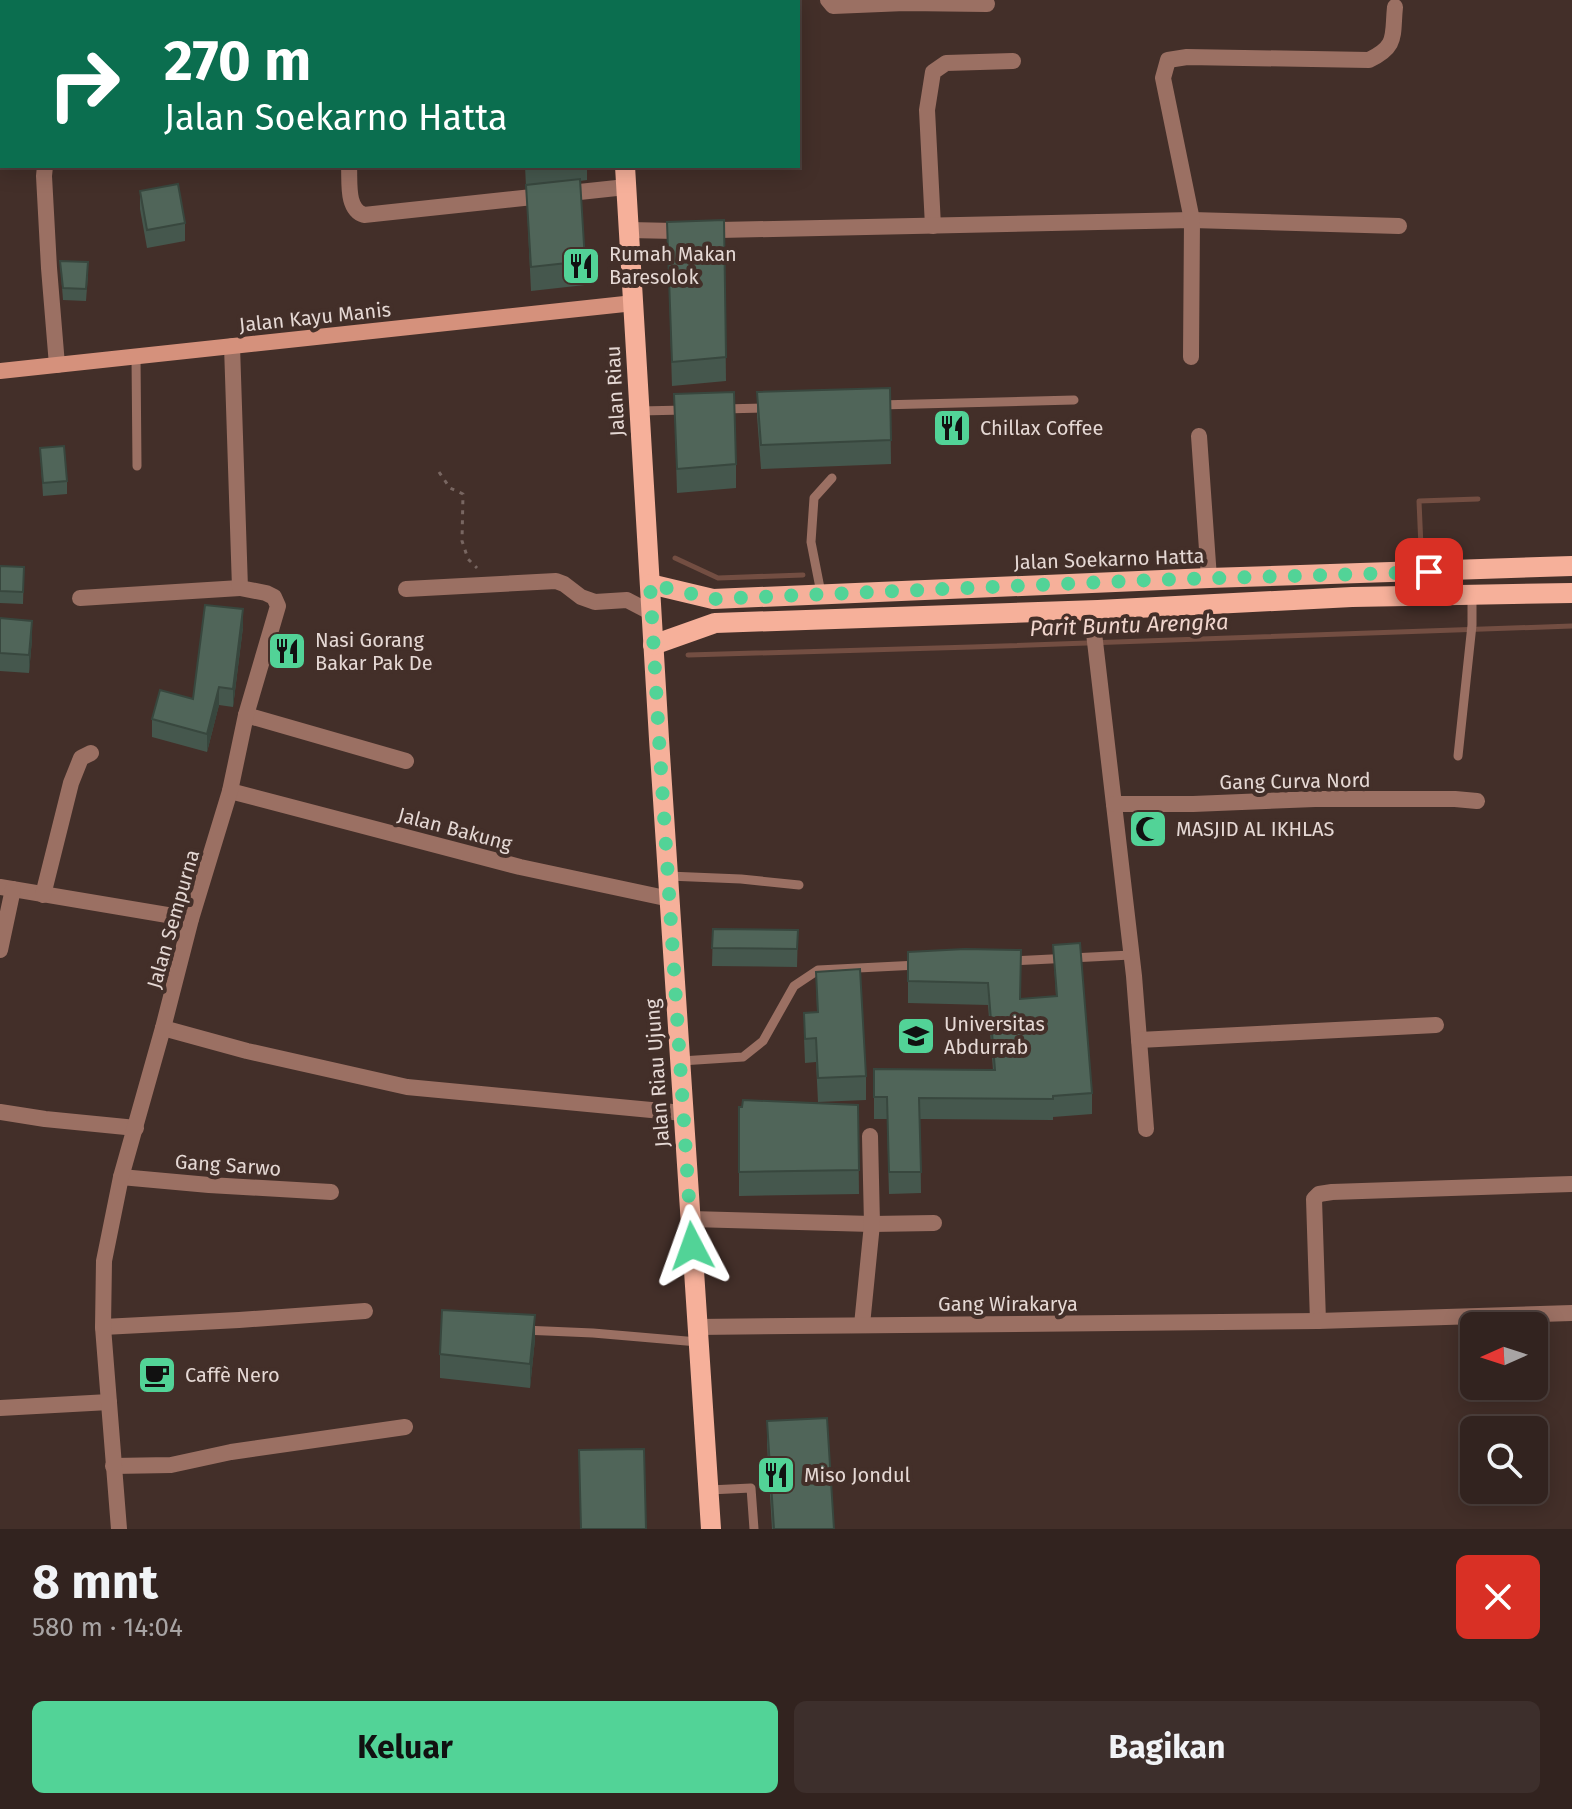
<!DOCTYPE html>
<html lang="id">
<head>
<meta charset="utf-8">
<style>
  body { margin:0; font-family:"Fira Sans",sans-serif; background:#3d2f2c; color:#f1f3f6; height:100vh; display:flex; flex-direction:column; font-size:30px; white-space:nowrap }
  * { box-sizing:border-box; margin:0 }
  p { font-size:26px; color:#a8a4a4 }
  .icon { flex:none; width:44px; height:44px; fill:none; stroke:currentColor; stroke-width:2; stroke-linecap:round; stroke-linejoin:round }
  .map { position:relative; height:1529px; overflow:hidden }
  .drawer { display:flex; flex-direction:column; background:#32231f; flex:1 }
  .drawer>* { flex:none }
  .top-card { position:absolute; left:0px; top:0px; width:800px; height:168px; box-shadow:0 4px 20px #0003,0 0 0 2px #4d403d; background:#0b6e4f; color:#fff; overflow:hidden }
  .needle { width:52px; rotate:267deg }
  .buttons { position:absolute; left:1460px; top:1312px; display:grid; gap:16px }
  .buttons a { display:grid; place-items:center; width:88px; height:88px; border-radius:12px; background:#32231f; box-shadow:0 4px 20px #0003,0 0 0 2px #4d403d; font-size:40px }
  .pin { position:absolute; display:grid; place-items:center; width:68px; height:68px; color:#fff; margin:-34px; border-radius:16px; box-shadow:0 4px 12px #0006 }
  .me { position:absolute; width:88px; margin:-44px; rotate:356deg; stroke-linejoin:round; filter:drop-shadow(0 0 6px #0008) }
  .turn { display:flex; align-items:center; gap:28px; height:168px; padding:0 32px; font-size:36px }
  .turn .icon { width:104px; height:104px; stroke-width:2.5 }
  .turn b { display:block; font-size:56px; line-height:68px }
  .round { display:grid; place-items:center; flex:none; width:84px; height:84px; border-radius:12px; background:#3d2f2c }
  .overview { display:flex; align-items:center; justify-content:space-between; height:136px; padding:0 32px }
  h1 { font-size:48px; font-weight:700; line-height:60px }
  .cta { display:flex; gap:16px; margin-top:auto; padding:16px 32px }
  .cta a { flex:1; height:92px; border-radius:12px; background:#52d397; color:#111; font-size:32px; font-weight:700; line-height:92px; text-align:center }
  .cta a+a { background:#3d2f2c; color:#f1f3f6 }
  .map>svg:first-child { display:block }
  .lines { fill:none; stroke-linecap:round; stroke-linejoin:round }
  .stream { stroke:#734e42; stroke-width:5 }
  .path { stroke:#786661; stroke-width:3; stroke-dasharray:4 6; stroke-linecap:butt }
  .lane { stroke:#9b7063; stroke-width:9 }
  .street { stroke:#9b7063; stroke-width:16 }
  .secondary { stroke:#d5917c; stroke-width:16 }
  .primary { stroke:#f6b09a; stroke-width:20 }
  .wall { fill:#45574d }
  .shaded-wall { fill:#38473e }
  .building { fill:#506559; stroke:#38473e; stroke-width:2 }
  .route { stroke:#52d397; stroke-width:14; stroke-dasharray:0 25.2 }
  .labels { text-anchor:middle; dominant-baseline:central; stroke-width:8; stroke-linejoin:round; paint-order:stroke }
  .poi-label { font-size:20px; fill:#e5d8d4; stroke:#432f29; text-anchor:start }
  .street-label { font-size:20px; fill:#e5d8d4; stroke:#432f29 }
  .water-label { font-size:22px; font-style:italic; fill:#f0d5cd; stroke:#432f29 }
</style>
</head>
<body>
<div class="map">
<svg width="1572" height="1529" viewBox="0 0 1572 1529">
  <rect width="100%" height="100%" fill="#432f29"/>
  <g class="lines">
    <g class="stream">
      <path d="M1421,547l-2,-46 59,-2"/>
      <path d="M675,558l43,20 85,-3"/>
      <path d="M688,655l284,-8 600,-21"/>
    </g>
    <path class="path" d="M439,472l11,16 13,6 -1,47 6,18 9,9"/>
    <g class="lane">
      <path d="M661,0v2"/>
      <path d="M765,0l1,2"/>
      <path d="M136,357l1,109"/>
      <path d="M879,405l195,-5"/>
      <path d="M723,409l46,-1"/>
      <path d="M640,411l45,-1"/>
      <path d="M821,593l-10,-51 3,-44 18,-20"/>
      <path d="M1458,756l14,-131v-30"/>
      <path d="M668,876l73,3 58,6"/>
      <path d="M1009,961l122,-6"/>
      <path d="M681,1061l62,-4 20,-16 31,-55 24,-16 100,-5"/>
      <path d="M523,1330l70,3 105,9"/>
      <path d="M709,1490l42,-2 3,41"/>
    </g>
    <g class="street">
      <path d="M828,0l5,6 72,-3 82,1"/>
      <path d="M113,2v-2"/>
      <path d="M45,166l-1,10 5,92 8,97"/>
      <path d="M349,166c1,16 -3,43 15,49l262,-28"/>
      <path d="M933,226l-6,-116 6,-38 13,-9 67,-2"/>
      <path d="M629,230l46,1 517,-11 207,6"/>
      <path d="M1191,357l1,-137 -29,-142 5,-18 19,-3 182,3c29,-14 23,-24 26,-53"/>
      <path d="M1199,436l10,142"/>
      <path d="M406,589l150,-8 8,3 17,13 14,5 32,-2 25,13"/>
      <path d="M80,598l160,-10"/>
      <path d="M1098,610l-4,23 40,343 12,153"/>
      <path d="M246,715l160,46"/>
      <path d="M230,791l290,76 150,32"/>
      <path d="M1114,804h79l122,-5h140l22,2"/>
      <path d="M0,887l191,32"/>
      <path d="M43,895l28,-112 10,-25 10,-5"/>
      <path d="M0,950l13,-61"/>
      <path d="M163,1028l84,23 160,36 276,26"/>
      <path d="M1139,1040l297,-15"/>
      <path d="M0,1112l45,7 91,9"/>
      <path d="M121,1177l88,8 122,7"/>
      <path d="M691,1219l181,5 62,-1"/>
      <path d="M1318,1321l-4,-122 5,-5 13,-2 240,-8"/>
      <path d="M862,1325l10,-101 -2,-88"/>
      <path d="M103,1327l136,-7 126,-9"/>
      <path d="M697,1327l621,-6 254,-8"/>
      <path d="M0,1408l109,-6"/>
      <path d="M113,1466l58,-1 60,-13 174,-25"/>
      <path d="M119,1529l-16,-202 1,-66 17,-84 42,-149 28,-109 39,-128 16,-76 32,-109 -4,-9 -8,-4 -26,-5 -8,-242"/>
    </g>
    <path class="secondary" d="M0,371l634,-68"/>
    <g class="primary">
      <path d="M614,0v2"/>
      <path d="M625,166l34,573 52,790"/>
      <path d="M650,584l63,15 496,-21 363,-12"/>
      <path d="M653,645l62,-22 383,-13 254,-13 220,-4"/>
    </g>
  </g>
  <g class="wall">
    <path d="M525,166h62v14l-7,1 5,80v24l-54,6z"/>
    <path d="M140,191l45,32v18l-38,7 -7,-39z"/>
    <path d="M724,220l2,161 -54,5 -5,-164z"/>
    <path d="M60,261l28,13 -2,27 -23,-1z"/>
    <path d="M890,388l1,76 -130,5 -4,-53v-24z"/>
    <path d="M674,394l62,70v24l-59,5z"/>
    <path d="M40,448l27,33v13l-24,2z"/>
    <path d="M0,566l24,1 -1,37 -23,-1z"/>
    <path d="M0,618l32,21 -3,34 -29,-2z"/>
    <path d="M243,627l-10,80 -14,-2 -12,47 -55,-15v-18l41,-20z"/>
    <path d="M713,929l85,1 -1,37 -85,-1z"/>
    <path d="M1053,945l39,148v21l-39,3v3l-133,-1 1,74 -32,1 -2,-75h-13v-50l119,1 -5,-65 -80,-2v-51l57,-3 55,50 36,-3z"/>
    <path d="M816,972l50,104v24l-48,2 -2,-40 -11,1 -1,-26v-24l13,-1z"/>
    <path d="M858,1105l1,89 -120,2v-89z"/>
    <path d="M535,1339l-5,49 -90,-10v-24z"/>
    <path d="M767,1421l67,108h-62l-5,-84z"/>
  </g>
  <g class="shaded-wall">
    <path d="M243,609v18l-10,80v-18z"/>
    <path d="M32,621v18l-3,34v-18z"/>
    <path d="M219,687v18l-12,47v-18z"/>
    <path d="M535,1315v24l-5,49v-24z"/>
  </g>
  <g class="building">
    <path d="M670,0h76v2h-75z"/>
    <path d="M580,179l5,82 -54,6 -5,-82z"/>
    <path d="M178,184l7,39 -38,7 -7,-39z"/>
    <path d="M724,220l2,137 -54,5 -5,-140z"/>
    <path d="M60,261l28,1 -2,27 -23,-1z"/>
    <path d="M890,388l1,52 -130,5 -4,-53z"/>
    <path d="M734,392l2,72 -59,5 -3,-75z"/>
    <path d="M64,446l3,35 -24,2 -3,-35z"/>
    <path d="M0,566l24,1 -1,25 -23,-1z"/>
    <path d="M205,605l38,4 -10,80 -14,-2 -12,47 -55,-15 8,-29 33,9z"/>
    <path d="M0,618l32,3 -3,34 -29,-2z"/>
    <path d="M713,929l85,1 -1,19 -85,-1z"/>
    <path d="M1080,943l12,150 -39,3v3l-134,-1 2,74h-32l-2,-75h-13v-28l121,1 -7,-87 -80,-2v-29l57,-3 56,1 -1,49 37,-3 -4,-51z"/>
    <path d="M860,969l6,107 -48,2 -2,-40 -11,1 -1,-26 14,-1 -2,-40z"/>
    <path d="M743,1100l115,5 1,65 -120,2v-65h3z"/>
    <path d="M442,1310l93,5 -5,49 -90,-10z"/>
    <path d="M827,1418l7,111h-60l-7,-108z"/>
    <path d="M644,1449l2,80h-65l-2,-79z"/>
  </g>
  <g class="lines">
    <path class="route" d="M692,1246l-33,-507 -9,-155 63,15 440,-19 276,-8"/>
  </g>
  <defs>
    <g id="restaurant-square" transform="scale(2)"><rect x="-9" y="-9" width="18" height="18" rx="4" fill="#52d397" stroke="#432f29"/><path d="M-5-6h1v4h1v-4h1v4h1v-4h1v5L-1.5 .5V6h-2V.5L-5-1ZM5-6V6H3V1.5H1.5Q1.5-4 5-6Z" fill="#111"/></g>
    <g id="mosque-square" transform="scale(2)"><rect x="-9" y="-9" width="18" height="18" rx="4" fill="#52d397" stroke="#432f29"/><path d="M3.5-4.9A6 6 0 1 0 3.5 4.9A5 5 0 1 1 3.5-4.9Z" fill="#111"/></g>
    <g id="university-square" transform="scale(2)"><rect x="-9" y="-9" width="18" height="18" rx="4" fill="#52d397" stroke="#432f29"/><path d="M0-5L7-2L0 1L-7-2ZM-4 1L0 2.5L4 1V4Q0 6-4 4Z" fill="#111"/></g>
    <g id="cafe-square" transform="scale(2)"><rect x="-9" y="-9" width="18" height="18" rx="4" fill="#52d397" stroke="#432f29"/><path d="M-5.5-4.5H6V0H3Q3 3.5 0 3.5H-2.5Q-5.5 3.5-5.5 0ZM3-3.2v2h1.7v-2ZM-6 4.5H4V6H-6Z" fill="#111"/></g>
  </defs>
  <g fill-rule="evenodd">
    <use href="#restaurant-square" x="581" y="266"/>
    <use href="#restaurant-square" x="952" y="428"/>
    <use href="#restaurant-square" x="287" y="651"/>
    <use href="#mosque-square" x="1148" y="829"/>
    <use href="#university-square" x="916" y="1036"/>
    <use href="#cafe-square" x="157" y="1375"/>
    <use href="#restaurant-square" x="776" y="1475"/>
  </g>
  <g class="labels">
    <g class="poi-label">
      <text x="609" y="254">Rumah Makan<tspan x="609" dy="23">Baresolok</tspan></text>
      <text x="980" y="428">Chillax Coffee</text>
      <text x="315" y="640">Nasi Gorang<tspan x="315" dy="23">Bakar Pak De</tspan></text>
      <text x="1176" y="829">MASJID AL IKHLAS</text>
      <text x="944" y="1024">Universitas<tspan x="944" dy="23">Abdurrab</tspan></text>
      <text x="185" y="1375">Caffè Nero</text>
      <text x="804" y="1475">Miso Jondul</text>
    </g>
    <g class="street-label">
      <text transform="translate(315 317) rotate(-6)">Jalan Kayu Manis</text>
      <text transform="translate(615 391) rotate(-93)">Jalan Riau</text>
      <text transform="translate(1109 559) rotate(-2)">Jalan Soekarno Hatta</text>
      <text transform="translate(1295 781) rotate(-1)">Gang Curva Nord</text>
      <text transform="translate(455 829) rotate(15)">Jalan Bakung</text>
      <text transform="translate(173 919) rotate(-74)">Jalan Sempurna</text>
      <text transform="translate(657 1073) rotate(-94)">Jalan Riau Ujung</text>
      <text transform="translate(228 1165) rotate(4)">Gang Sarwo</text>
      <text x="1008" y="1304">Gang Wirakarya</text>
    </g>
    <g class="water-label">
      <text transform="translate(1129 625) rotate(-2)">Parit Buntu Arengka</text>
    </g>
  </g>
</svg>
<div class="buttons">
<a><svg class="needle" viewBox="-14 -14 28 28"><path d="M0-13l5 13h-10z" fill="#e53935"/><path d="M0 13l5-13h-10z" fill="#a8a4a4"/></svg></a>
<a><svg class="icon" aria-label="search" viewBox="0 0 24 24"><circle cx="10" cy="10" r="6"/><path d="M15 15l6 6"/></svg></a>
</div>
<div class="pin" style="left:1429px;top:572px;background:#d93025"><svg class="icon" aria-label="arrive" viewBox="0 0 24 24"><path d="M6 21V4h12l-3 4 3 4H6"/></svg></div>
<svg class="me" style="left:692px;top:1246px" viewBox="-20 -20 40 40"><path d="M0-17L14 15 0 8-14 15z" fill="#52d397" stroke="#fff" stroke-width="4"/></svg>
<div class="top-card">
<div class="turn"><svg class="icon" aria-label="right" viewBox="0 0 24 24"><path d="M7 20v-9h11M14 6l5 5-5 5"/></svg><div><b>270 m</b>Jalan Soekarno Hatta</div></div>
</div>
</div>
<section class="drawer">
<div class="overview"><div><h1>8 mnt</h1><p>580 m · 14:04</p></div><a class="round" style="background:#d93025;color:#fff"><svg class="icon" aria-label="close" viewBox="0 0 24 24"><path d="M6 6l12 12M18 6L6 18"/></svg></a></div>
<div class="cta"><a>Keluar</a><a>Bagikan</a></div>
</section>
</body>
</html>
